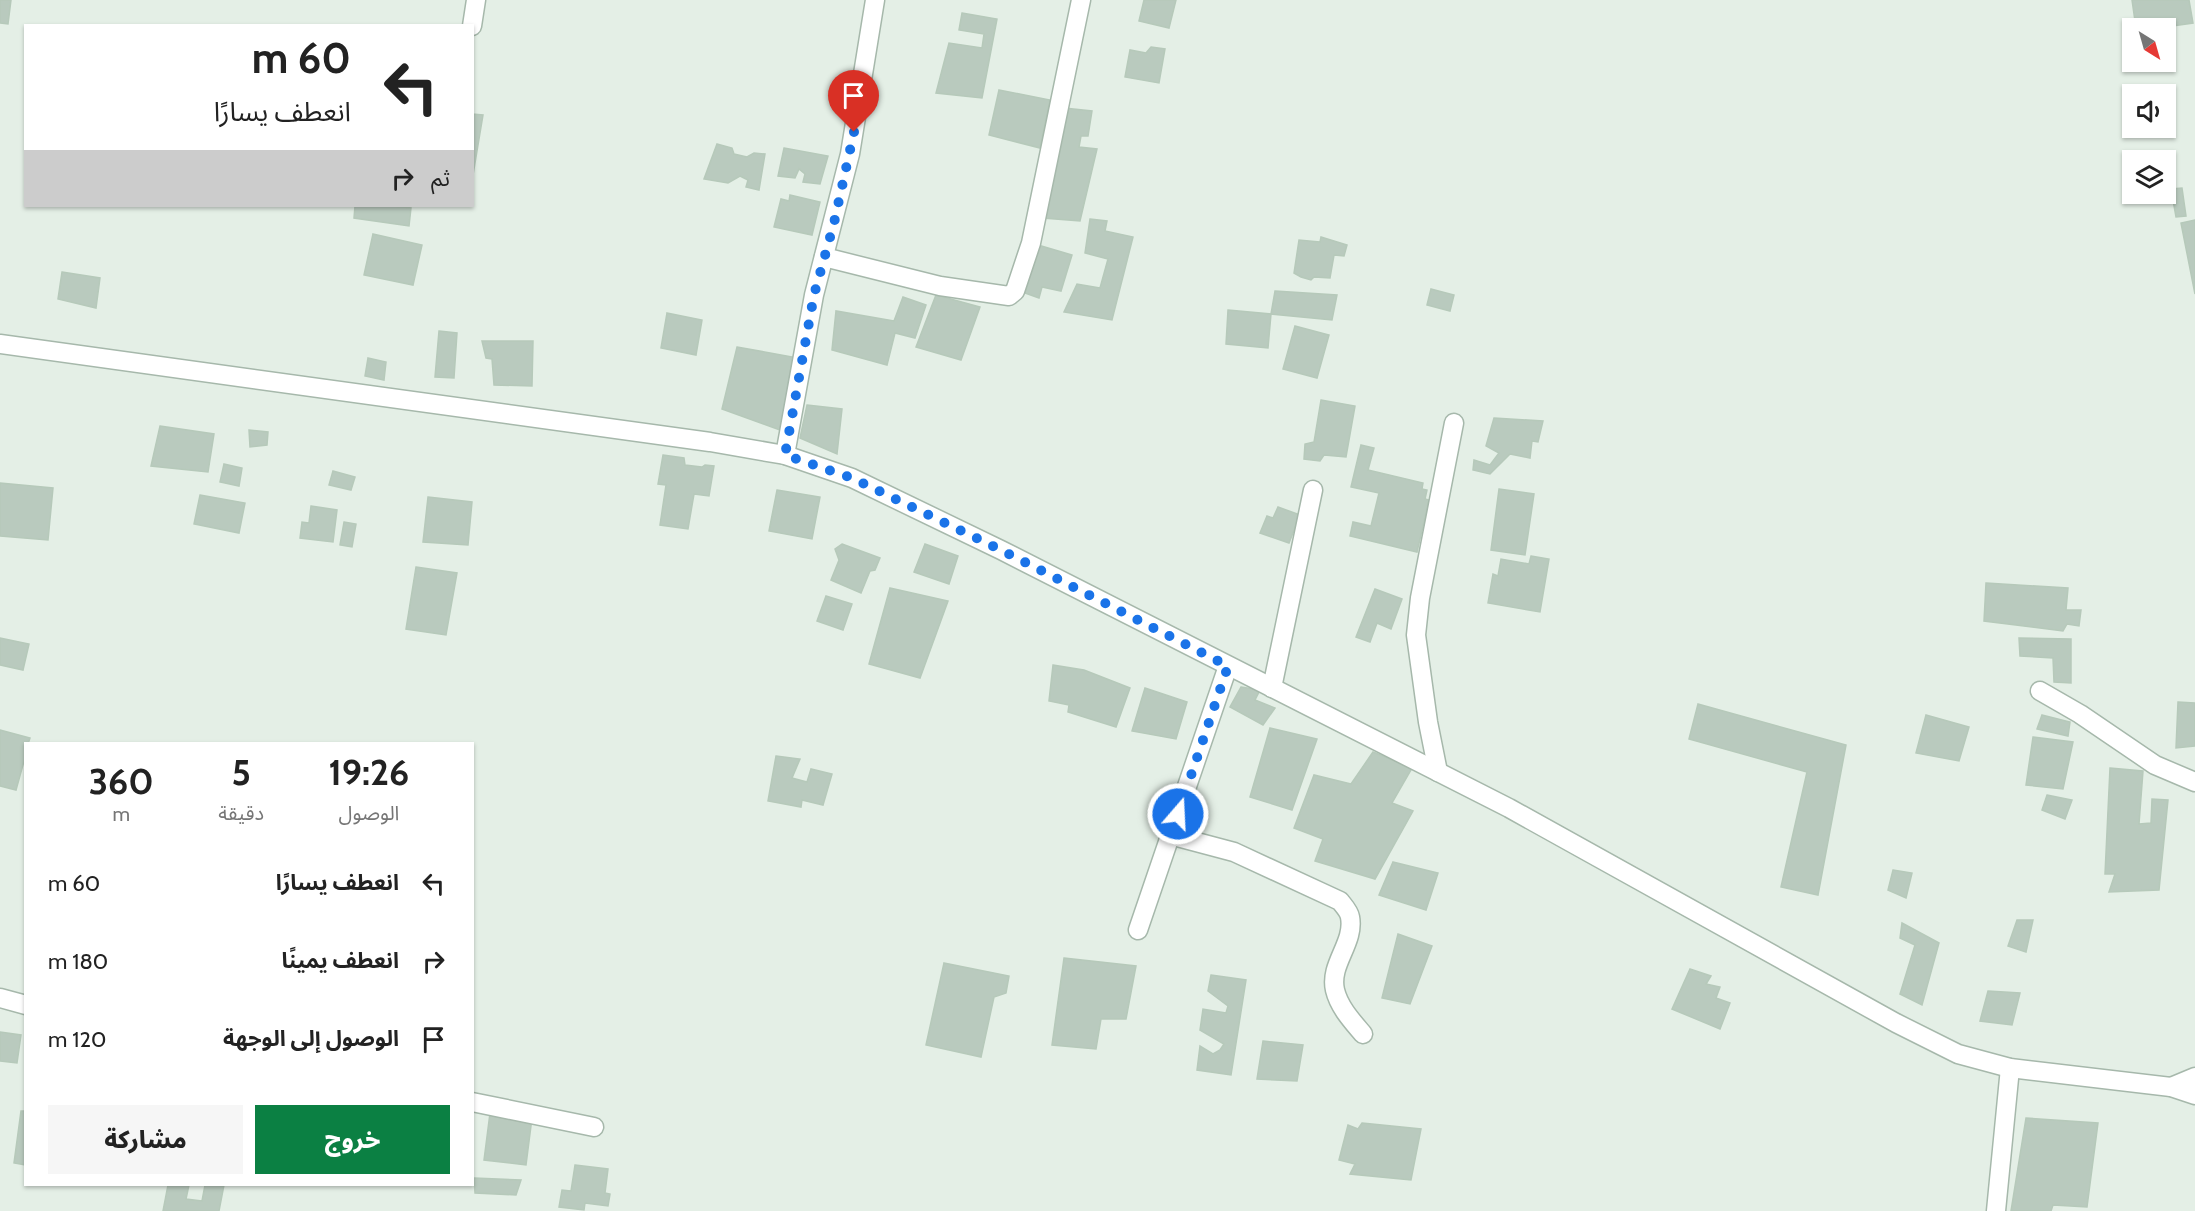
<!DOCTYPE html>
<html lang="ar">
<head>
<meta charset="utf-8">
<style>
  body { margin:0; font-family:Cabin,"Noto Sans Arabic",sans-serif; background:#f6f6f6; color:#222; direction:rtl; height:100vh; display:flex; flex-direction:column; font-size:22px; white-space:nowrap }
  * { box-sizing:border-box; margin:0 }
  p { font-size:20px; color:#767676 }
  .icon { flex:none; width:33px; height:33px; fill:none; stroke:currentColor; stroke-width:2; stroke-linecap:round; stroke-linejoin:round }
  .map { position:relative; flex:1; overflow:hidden; direction:ltr }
  .side { position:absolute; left:24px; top:742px; width:450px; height:444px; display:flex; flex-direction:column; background:#fff; border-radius:0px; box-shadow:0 2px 4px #0004; direction:rtl }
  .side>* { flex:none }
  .guide { position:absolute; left:24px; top:24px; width:450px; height:183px; border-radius:0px; box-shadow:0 2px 4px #0004; direction:rtl; background:#fff; color:#222; overflow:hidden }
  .needle { width:39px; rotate:143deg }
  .fabs { position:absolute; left:2122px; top:18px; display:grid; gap:12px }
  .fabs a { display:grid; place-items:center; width:54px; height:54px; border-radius:0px; background:#fff; box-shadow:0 2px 4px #0004; font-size:30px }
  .pin { position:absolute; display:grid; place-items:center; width:51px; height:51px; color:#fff; margin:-62px -26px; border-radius:50% 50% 50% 0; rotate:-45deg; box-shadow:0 0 6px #0007 }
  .pin .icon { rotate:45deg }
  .me { position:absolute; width:66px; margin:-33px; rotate:19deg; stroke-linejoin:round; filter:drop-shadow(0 0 4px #0008) }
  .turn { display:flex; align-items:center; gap:21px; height:126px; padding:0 24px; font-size:27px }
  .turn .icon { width:78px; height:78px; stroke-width:2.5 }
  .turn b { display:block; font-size:42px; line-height:51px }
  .then { display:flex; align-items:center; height:57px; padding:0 24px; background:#0003; gap:12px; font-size:22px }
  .eta { display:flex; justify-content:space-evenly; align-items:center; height:102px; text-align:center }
  .eta b { font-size:36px; font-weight:800; line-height:42px }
  .button { display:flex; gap:12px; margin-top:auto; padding:12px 24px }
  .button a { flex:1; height:69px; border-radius:0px; background:#0b8043; color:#fff; font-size:24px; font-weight:800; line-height:69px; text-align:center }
  .button a+a { background:#f6f6f6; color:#222 }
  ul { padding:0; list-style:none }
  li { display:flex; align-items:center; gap:18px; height:78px; padding:0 24px }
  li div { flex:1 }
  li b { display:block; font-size:22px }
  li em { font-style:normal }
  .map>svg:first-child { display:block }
  .building { fill:#b9cabe; stroke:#b6c9ba; stroke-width:1.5 }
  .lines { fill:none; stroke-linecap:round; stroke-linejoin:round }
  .minor-casing { stroke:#a6b8ab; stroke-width:21 }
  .minor { stroke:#fff; stroke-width:18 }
  .route { stroke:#1a73e8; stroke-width:10; stroke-dasharray:0 18 }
</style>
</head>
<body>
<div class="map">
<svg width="2195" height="1211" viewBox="0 0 2195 1211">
  <rect width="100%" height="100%" fill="#e4efe6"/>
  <g class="building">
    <path d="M0,0h11l-3,24 -8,-1z"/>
    <path d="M1144,0h32l-7,28 -30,-7z"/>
    <path d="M2132,0h57l4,23 -35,5h-22z"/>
    <path d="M962,13l35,6 -15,79 -46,-5 13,-50 33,5 2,-14 -25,-4z"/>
    <path d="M1151,47l14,2 -6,34 -34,-6 5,-27 16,3z"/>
    <path d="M999,90l51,10 -10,48 -51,-13z"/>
    <path d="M1064,108l28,3 -4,25h-7l-2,11 18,2 -17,72 -37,-3z"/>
    <path d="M472,114l11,1 -10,60h-1z"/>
    <path d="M717,144l15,4 2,6 13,3 7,-4 11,1 -6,36 -13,-3 2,-7 -8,-4 -12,7 -24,-4z"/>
    <path d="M784,148l44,8 -8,28 -17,-2 2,-8 -6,-5 -4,9 -17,-2z"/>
    <path d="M2182,188l4,28 -10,1 -5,-28z"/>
    <path d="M790,195l30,7 -8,33 -38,-8 7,-28 8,2z"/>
    <path d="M355,206h38l18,2 -2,18 -55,-8z"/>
    <path d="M1090,219l17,2 -2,10 28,6 -21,83 -48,-8 13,-28 23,4 8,-29 -23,-6z"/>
    <path d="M2195,220v74l-14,-71z"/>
    <path d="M373,234l49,11 -9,40 -49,-10z"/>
    <path d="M1321,237l26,8 -3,11 -10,-1 -4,23 -16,-1 -3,3 -10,-3 -7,-4 5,-33 21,2z"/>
    <path d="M1038,245l34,10 -11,36 -19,-4 -3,11 -14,-5z"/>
    <path d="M62,272l38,6 -4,30 -38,-9z"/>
    <path d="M1431,289l23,6 -4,16 -23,-6z"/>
    <path d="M1275,291l62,4 -5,25 -61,-6z"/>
    <path d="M936,295l44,12 -19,53 -45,-13z"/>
    <path d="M903,297l23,8 -11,33 -20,-5 -8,32 -55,-15 4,-39 58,10z"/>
    <path d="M1228,310l43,4 -3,34 -42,-4z"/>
    <path d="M667,313l35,7 -6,35 -35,-7z"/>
    <path d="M1295,326l34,9 -12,43 -34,-9z"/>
    <path d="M439,331l18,2 -3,45 -19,-1z"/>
    <path d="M482,341h51l-1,45 -38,-1 -2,-26 -6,-1z"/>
    <path d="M737,347l61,11 -18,72 -58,-21z"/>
    <path d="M368,358l18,4 -2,18 -19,-4z"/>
    <path d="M1321,400l34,6 -9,51 -22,-2 -4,6 -16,-2 1,-15 9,-2z"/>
    <path d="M807,405l35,4 -5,45 -37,-16z"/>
    <path d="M1494,418l49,3 -5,21 -6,-1 -2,17 -20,-4 -20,20 -17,-4 1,-10 16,5 9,-12 -13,-7z"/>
    <path d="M160,426l54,8 -6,38 -57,-6z"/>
    <path d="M249,430l19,2 -1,13 -17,2z"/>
    <path d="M1361,445l13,3 -6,22 55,13 -1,6 5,1 -2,9 4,1 -12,52 -67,-16 3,-14 18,4 8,-33 -28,-6z"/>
    <path d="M663,455l21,3 1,7 17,2 3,-2 9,1 -5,30 -15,-2 -6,35 -28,-4 6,-40 -8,-1z"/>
    <path d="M224,464l18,4 -3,18 -19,-4z"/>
    <path d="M333,471l22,6 -4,13 -22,-5z"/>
    <path d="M0,483l53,5 -5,52 -48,-4z"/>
    <path d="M1499,489l35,5 -9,61 -34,-5z"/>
    <path d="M777,490l43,7 -8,42 -43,-8z"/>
    <path d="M200,495l45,8 -6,30 -45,-9z"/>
    <path d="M428,497l44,5 -4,43 -45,-3z"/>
    <path d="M311,506l26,4 -4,32 -33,-4 2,-16 7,1z"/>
    <path d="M1278,507l22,8 -11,28 -29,-10 7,-17 6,2z"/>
    <path d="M344,522l12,2 -4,23 -12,-2z"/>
    <path d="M842,544l38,14 -5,12 -5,1 -9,22 -30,-13 8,-20 -4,-11z"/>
    <path d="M925,544l33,12 -9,28 -35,-12z"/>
    <path d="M1531,556l18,3 -9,53 -52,-9 5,-29 5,2 3,-17 28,5z"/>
    <path d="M416,567l41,6 -11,62 -40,-6z"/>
    <path d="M1986,583l82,5 -2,22h15l-2,16 -12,-2 -4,7 -79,-10z"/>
    <path d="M890,588l58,13 -28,77 -51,-14z"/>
    <path d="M1375,589l27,10 -11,30 -14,-6 -7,19 -14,-5z"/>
    <path d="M826,596l26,8 -9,26 -26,-9z"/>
    <path d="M0,638l29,6 -6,26 -23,-5z"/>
    <path d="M2019,638l52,1v44l-17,-1 -1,-24 -33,-2z"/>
    <path d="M1053,665l31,5 46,18 -14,39 -48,-15 1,-7 -20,-4z"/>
    <path d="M1241,687l19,3 -5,10 20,8 -12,17 -33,-18z"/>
    <path d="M1145,688l42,14 -11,37 -44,-8z"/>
    <path d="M2178,702l17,1v43l-19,2z"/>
    <path d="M1698,704l148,41 -28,150 -37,-8 26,-115 -118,-33z"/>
    <path d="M1926,715l43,12 -10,34 -43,-8z"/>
    <path d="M2042,715l28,7 -2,14 -31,-7z"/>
    <path d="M1270,728l47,11 -25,71 -42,-13z"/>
    <path d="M0,730l30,8 -2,6h-2v10l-10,36 -16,-4z"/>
    <path d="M2033,737l40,5 -10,47 -37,-4z"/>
    <path d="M1373,752l39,16 -20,35 21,8 -38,68 -60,-18 8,-22 -29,-11 20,-53 37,9z"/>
    <path d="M776,756l24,3 -8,19 15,4 4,-13 21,5 -9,31 -21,-5 -1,7 -33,-6z"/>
    <path d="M2110,768l33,3 -4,53 12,-1 1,-24 16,1 -9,90 -50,2 6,-18h-10z"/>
    <path d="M2047,795l25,5 -7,19 -23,-9z"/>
    <path d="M1393,862l45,11 -12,37 -47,-15z"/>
    <path d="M1893,870l19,3 -6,25 -18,-8z"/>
    <path d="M2017,920h16l-7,32 -18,-6z"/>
    <path d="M1902,923l37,20 -17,62 -22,-11 15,-49 -15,-7z"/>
    <path d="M1398,934l34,12 -22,58 -28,-6z"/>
    <path d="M1064,958l72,8 -10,53h-25l-5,30 -44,-4z"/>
    <path d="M944,963l65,13 -3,17 -12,4 -13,60 -55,-12z"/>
    <path d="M1690,969l21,7 -5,8 14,3 -4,11 14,5 -10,26 -48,-20z"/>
    <path d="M1211,975l35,5 -15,95 -34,-5 3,-24 13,8 7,-4 4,-6 -24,-14 3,-21 23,4 2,-7 -20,-15z"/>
    <path d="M1988,991l32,2 -8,32 -32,-4z"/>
    <path d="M0,1032l21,3 -4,28 -17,-2z"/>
    <path d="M1263,1041l40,4 -6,36 -40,-2z"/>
    <path d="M21,1111h5v54l-12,-2z"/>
    <path d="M490,1113l42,5 -6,47 -42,-5z"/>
    <path d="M2026,1118l72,5 -11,84 -34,-2 -2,6h-40z"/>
    <path d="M1362,1123l59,6 -10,51 -61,-6 5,-10 -16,-4 9,-35 10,4z"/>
    <path d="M575,1165l33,4 -3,24 5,1 -2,12 -23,-3 -1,7 -25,-3 3,-17 9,1z"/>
    <path d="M474,1178l47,2 -5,15 -41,-2z"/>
    <path d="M168,1185h21l-3,14 16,2 3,-16h19l-5,26h-56z"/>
  </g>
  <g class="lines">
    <g class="minor-casing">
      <g id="minor">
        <path d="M472,26l4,-26"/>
        <path d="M824,257l116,29 69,10 6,-5 16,-48 50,-243"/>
        <path d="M0,344l710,98 75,13 67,23 149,72 508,258 387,215 62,31 52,14 161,19 24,8"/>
        <path d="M785,455l29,-160 36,-141 25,-154"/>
        <path d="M1272,688l41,-198"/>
        <path d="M2040,691l40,23 75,51 40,17"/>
        <path d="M1438,772l-10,-50 -12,-87 4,-37 34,-175"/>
        <path d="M1170,835l64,17 106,49c3,4 9,10 10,16 5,26 -21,47 -15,73 4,17 17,31 28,44"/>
        <path d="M1138,930l90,-264"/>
        <path d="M0,998l26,7"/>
        <path d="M2171,1087l24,-10"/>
        <path d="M472,1102l122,25"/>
        <path d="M1996,1211l14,-143"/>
      </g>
    </g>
    <use href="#minor" class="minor"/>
  </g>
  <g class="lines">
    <path class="route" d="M854,132l-20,91 -20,72 -29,160 67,23 149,72 227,116 -50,148"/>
  </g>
</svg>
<div class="fabs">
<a><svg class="needle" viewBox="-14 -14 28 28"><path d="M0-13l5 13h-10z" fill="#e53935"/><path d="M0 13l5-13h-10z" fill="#767676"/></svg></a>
<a><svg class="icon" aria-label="sound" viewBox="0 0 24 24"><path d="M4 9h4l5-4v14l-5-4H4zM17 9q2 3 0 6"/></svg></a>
<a><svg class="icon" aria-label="layers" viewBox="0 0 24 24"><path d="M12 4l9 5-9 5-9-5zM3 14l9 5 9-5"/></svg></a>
</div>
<div class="pin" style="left:854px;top:132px;background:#d93025"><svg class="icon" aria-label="arrive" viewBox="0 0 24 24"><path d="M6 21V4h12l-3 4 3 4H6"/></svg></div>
<svg class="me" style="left:1178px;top:814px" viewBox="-20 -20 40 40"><circle r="17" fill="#1a73e8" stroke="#fff" stroke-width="3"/><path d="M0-11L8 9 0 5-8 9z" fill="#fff"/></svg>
<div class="guide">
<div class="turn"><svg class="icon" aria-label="left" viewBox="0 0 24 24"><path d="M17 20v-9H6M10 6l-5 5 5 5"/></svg><div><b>60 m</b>انعطف يسارًا</div></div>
<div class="then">ثم<svg class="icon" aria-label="right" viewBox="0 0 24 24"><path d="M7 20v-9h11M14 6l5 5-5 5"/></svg></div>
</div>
<section class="side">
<div class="eta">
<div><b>19:26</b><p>الوصول</p></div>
<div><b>5</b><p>دقيقة</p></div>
<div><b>360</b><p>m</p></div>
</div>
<ul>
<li><svg class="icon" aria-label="left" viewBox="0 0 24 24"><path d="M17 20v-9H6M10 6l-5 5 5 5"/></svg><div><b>انعطف يسارًا</b></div><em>60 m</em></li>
<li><svg class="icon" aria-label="right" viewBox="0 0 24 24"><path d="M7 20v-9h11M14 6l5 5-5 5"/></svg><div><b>انعطف يمينًا</b></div><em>180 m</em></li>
<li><svg class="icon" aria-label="arrive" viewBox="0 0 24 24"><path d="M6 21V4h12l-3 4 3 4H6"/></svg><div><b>الوصول إلى الوجهة</b></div><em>120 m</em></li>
</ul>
<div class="button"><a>خروج</a><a>مشاركة</a></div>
</section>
</div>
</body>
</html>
